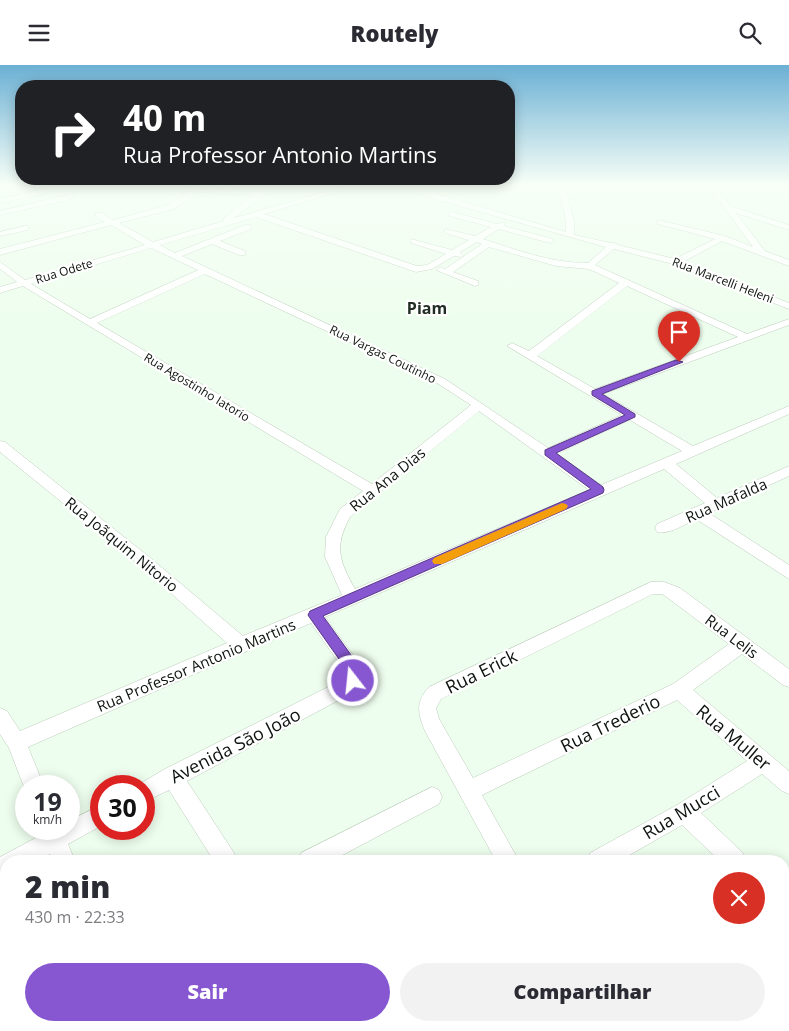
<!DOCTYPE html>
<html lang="pt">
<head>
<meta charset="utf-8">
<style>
  body { margin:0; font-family:"Open Sans",sans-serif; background:#f2f2f3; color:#2b2b33; height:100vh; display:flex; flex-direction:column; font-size:19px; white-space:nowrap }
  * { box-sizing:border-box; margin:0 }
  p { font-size:16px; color:#7c7c81 }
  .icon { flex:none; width:28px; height:28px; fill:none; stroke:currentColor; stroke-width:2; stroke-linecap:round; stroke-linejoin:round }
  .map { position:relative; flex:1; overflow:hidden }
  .side { position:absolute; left:0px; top:790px; width:790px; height:176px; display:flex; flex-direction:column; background:#fff; border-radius:20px 20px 0 0; box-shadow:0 2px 12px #0003 }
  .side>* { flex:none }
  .hud { position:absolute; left:15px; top:15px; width:500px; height:105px; border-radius:20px; box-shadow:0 2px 12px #0003; background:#202124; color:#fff; overflow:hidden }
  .speed { position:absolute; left:15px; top:710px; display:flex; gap:10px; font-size:25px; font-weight:700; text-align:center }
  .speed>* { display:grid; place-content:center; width:65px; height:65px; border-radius:50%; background:#fff; box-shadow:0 2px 12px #0003; line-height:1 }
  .speed small { font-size:12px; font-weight:400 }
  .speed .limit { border:8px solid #d22; background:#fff; color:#111 }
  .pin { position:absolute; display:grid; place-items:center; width:42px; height:42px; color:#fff; margin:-51px -21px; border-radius:50% 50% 50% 0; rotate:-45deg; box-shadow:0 0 5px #0007 }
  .pin .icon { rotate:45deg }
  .me { position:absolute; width:55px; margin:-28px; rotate:344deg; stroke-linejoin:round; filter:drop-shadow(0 0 4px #0008) }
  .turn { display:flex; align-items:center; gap:18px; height:105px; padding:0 25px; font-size:22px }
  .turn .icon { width:65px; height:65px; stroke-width:2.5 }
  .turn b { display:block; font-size:35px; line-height:42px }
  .round { display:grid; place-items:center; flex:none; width:52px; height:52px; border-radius:26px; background:#f2f2f3 }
  .head { display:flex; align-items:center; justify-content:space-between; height:85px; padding:0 25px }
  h1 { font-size:30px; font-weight:800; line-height:38px }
  .action { display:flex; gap:10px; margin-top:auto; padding:10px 25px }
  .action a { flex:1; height:58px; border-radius:30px; background:#8657d0; color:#fff; font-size:20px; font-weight:800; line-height:58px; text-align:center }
  .action a+a { background:#f2f2f3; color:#2b2b33 }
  header { display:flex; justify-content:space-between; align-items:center; height:65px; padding:0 25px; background:#fff; font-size:22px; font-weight:800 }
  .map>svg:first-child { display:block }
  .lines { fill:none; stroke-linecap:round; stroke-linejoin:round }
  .minor-casing { stroke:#bdccbd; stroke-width:1 }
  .minor { fill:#fff; fill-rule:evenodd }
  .route { fill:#8657d0; stroke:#573987 }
  .slow { fill:#f59e0b }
  .labels { text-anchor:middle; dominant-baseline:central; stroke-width:4.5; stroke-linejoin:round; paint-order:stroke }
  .far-street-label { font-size:12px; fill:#0d130e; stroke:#fff }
  .street-label { font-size:15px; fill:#0d130e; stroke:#fff }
  .far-district-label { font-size:16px; font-weight:bold; fill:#212d22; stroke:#fff }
  .near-street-label { font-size:18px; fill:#0d130e; stroke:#fff }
</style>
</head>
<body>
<header><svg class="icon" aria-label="menu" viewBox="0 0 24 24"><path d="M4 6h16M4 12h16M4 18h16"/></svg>Routely<svg class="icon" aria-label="search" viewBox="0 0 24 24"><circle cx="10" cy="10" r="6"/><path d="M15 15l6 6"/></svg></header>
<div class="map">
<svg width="789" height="966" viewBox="0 0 789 966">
  <rect width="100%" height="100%" fill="#eefeee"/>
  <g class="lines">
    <g class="minor-casing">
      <g id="minor">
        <path d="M129,119l129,7 7,-7h7l-8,11 -30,23 118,-34h10l-98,30 153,52 10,-1 19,-11 -35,-11v-4l41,11 17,-10 -24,-7v-4l30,7 16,-9 -42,-11 -1,-2 4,-2 45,12 8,-2 -1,4 49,13 1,2 -4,2 -51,-14 -16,10c34,11 68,24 105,24l18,-16 -175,-49 -32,-14h9l29,10 129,38v-11l-8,-37h6l10,37v14l37,8h3l4,2 57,14 40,-20 -57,-15v-4l67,16 28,11 -46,-63h6l17,22 59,19v5l-53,-17 29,38 24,9v6l-67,-25 -39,21 106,41v6l-116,-45 -59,-15 -19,16 152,69 42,-15v6l-186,69 90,52 96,-40v8l-113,50 41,34 72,-32v10l-80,37 80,52v14l-93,-60c-11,5 -27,16 -39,13l-2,-4 2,-4 48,-21 -41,-34 -339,148 36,49 3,9 -8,16 -169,90 47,72 3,8h-23l-45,-71 -25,12v-16h-8l29,-17 179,-90 2,-4 -2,-5 -33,-47 -283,124 16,39h-18v6l-17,-44 -9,-14v-26l7,3 13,20 207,-88 -89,-79 -138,-112v-11l5,1 143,114 95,80 99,-41 -17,-38 1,-20 14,-28 23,-18 -340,-205 -23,7v-6l17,-5 -17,-13v-7l25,18 120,-35 -34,-20 -111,30v-6l105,-27 -9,-5v-4h6l11,7 55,-15 21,-14 -62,-4v-2zM198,127l55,3 -29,23v3l-71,21 -34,-19 55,-14zM256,152l160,55 16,-3 22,-13 8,1 1,-2 -3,-3 17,-10 5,2 -37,25 -5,-2 -4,3 39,16 3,-1v-4l-25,-9 36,-25 67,19 33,3 30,14 -90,68 -17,-8 -5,3 115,69 -74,33 -103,-69 -263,-123 30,-12 27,11h6v-4l-25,-10 31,-12v-4h-6l-70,28 -15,-8zM151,183l47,22 -108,49 -59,-35zM205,209l232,109 34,22 -99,79 -275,-161zM627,221l111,51 -143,52 -58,-33zM479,346l110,79 -234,99c-16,-28 -21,-43 -5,-72zM630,355l52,31 -81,34 -44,-31z"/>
        <path d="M308,119h7l-6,5 -4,-2z"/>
        <path d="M755,119l34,1v4l-31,-3z"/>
        <path d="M45,124l4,2 -1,2 -48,10v-4z"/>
        <path d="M69,130h3v4l-72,16v-4z"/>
        <path d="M25,161h3v4l-28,6v-4z"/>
        <path d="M651,517h13l16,6 109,81v18l-6,-2 -41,-31 -49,36 96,81v23l-7,-3 -20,-17 -61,39 42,40 3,8h-26l-38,-36 -63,36h-32l3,-8 87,-48 70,-44 -70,-61 -195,95 37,66h-23l-71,-130c-7,-17 -10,-29 4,-44zM653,529h9l6,4 61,46 -56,40 -200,94 -34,-59 -3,-11 5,-9z"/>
        <path d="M432,722l7,3 3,7 -3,7 -108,57h-33l3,-8z"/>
        <path d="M101,740v21l-33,18 7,17h-22l-3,-7 -13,7h-31v17l-6,3v-24l43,-23 -1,-5h27v-8z"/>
        <path d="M784,831l5,2v26l-5,-3z"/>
        <path d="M6,927v33h5l-2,4 -9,2v-36z"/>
        <path d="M138,960h27l3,6h-27z"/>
        <path d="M433,960h31l-3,6h-31z"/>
        <path d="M586,960h27l3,6h-27z"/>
        <path d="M728,960h28l3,6h-28z"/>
      </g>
    </g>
    <use href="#minor" class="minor"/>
  </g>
  <linearGradient id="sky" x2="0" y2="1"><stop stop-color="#6bb0d4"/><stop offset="0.47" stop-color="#f7fff7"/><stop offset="1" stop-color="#f7fff7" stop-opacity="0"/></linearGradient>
  <rect width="789" height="254" fill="url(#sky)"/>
  <path class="route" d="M676,295l7,2 -81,32 33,20v3l-79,36 47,34 1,3 -1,3 -280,123 36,50 3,9 -4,10 -5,2 -4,-2 -3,-16 -36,-51 -2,-3 2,-4 281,-122 -46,-34v-5l80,-35 -33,-20v-4z"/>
  <path class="slow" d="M562,438l4,1 2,2 -2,3 -124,55h-8l-2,-3 2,-3z"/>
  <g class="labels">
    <g class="far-street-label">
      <text transform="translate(64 206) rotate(-17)">Rua Odete</text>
      <text transform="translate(723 215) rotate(21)">Rua Marcelli Heleni</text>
      <text transform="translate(383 289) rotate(26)">Rua Vargas Coutinho</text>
      <text transform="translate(197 322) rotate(31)">Rua Agostinho Iatorio</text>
    </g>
    <g class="street-label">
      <text transform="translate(387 414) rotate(-39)">Rua Ana Dias</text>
      <text transform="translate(726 435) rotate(-24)">Rua Mafalda</text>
      <text transform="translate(122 479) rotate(39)">Rua Joãquim Nitorio</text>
      <text transform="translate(732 571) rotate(37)">Rua Lelis</text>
      <text transform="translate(196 600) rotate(-23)">Rua Professor Antonio Martins</text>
    </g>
    <g class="far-district-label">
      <text x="427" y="243">Piam</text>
    </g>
    <g class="near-street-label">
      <text transform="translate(481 606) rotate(-26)">Rua Erick</text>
      <text transform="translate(610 658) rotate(-26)">Rua Trederio</text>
      <text transform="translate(734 672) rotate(40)">Rua Muller</text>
      <text transform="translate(235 680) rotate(-27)">Avenida São João</text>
      <text transform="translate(681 747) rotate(-31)">Rua Mucci</text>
    </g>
  </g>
</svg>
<div class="speed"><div>19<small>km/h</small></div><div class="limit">30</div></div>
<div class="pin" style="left:679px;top:297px;background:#d93025"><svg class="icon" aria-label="arrive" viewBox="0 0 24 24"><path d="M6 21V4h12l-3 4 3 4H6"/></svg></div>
<svg class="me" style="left:353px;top:616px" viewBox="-20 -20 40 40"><circle r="17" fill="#8657d0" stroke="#fff" stroke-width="3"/><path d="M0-11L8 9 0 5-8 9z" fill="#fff"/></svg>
<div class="hud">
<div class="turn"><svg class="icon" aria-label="right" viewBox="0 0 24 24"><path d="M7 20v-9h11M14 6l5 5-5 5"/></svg><div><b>40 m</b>Rua Professor Antonio Martins</div></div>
</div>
<section class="side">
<div class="head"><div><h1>2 min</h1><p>430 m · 22:33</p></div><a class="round" style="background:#d93025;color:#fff"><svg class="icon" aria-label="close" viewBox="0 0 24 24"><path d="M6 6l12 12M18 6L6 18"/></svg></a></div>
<div class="action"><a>Sair</a><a>Compartilhar</a></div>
</section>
</div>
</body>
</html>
